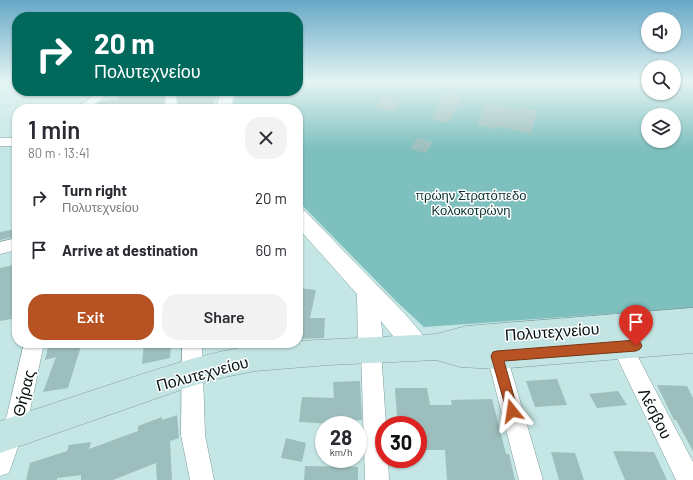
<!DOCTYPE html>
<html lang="en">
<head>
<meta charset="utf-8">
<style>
  body { margin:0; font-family:Barlow,sans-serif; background:#f2f2f3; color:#2b2b33; height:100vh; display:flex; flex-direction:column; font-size:15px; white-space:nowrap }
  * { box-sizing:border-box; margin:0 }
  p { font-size:13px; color:#7c7c81 }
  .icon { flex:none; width:22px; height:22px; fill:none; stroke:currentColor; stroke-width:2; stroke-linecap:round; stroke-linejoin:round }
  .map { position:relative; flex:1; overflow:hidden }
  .sheet { position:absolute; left:12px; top:104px; width:291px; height:244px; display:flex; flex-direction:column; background:#fff; border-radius:16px; box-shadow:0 1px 3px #0004 }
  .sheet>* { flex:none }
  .top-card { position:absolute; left:12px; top:12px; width:291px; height:84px; border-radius:16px; box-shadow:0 1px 3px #0004; background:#00695c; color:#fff; overflow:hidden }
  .tools { position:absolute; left:641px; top:12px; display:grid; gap:8px }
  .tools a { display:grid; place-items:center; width:40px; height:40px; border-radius:50%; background:#fff; box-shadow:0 1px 3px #0004; font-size:20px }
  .speed { position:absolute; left:315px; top:416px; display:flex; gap:8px; font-size:20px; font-weight:700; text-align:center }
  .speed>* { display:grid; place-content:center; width:52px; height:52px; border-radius:50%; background:#fff; box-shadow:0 1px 3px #0004; line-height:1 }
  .speed small { font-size:10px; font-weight:400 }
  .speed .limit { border:6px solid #d22; background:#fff; color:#111 }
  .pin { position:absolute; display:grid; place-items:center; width:34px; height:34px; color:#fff; margin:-41px -17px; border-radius:50% 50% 50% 0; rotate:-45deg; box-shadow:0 0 4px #0007 }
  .pin .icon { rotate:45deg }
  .me { position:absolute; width:44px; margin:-22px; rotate:345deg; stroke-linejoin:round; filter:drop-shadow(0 0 3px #0008) }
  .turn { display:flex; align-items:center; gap:14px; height:84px; padding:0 16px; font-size:18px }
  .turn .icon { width:52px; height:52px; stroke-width:2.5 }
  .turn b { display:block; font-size:28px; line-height:34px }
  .round { display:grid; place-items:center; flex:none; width:42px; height:42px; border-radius:16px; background:#f2f2f3 }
  .overview { display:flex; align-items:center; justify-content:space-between; height:68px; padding:0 16px }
  h1 { font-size:24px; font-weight:600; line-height:30px }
  .cta { display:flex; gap:8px; margin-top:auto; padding:8px 16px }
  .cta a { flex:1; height:46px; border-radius:16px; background:#b75222; color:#fff; font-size:16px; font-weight:600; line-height:46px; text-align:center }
  .cta a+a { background:#f2f2f3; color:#2b2b33 }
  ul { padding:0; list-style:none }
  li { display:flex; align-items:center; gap:12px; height:52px; padding:0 16px }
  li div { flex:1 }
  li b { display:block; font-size:15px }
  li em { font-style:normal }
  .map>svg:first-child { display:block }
  .green { fill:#7dc0be; fill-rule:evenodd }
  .building { fill:#9cbebc }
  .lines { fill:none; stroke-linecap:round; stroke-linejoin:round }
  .minor-casing { stroke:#7d9e9d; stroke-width:1 }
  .tertiary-casing { stroke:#7d9e9d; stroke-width:1 }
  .secondary-casing { stroke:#7d9e9d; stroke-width:1 }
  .minor { fill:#fff; fill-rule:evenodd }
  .tertiary { fill:#fff; fill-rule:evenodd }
  .secondary { fill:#c2e4e3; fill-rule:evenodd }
  .route { fill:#b75222; stroke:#773516 }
  .labels { text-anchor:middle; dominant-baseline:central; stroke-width:3; stroke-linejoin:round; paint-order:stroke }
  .park-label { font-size:13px; fill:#07302f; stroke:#fff }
  .near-street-label { font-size:16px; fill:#071313; stroke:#fff }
</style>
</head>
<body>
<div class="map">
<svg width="693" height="480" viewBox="0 0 693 480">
  <rect width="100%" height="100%" fill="#c4e6e5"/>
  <path class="green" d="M298,82h350v11h26v-11h19v226l-269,19 -28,-26 -98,-100v-92h-66l4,-18h62zM648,115h26v26h-26z"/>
  <g class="building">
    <path d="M128,91h36v18h-18v-3l-22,3h-30v-3l6,-4 17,-3 2,-7z"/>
    <path d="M177,91h18v2l24,-2 -7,16 -8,2h-25z"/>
    <path d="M445,93l17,3 -7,17h-2l-4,10 -18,-4z"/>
    <path d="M382,96l20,3 -7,13 -21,-4z"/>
    <path d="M485,103l34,7 1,-3 17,4 -6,23 -35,-8 -1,3 -17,-4z"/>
    <path d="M418,138l15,4 -7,11 -16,-4z"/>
    <path d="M16,229l-3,8 -13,3v-8z"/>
    <path d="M17,264v54l-17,3v-53z"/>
    <path d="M298,288l18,2 -6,28h15l-1,20 -25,1 2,-29h-3z"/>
    <path d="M49,343h33l-14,45 -25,4 13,-35 -11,3z"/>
    <path d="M144,343h27l-1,15 -28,6z"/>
    <path d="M557,379l10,26 -32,2 -9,-26z"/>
    <path d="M360,381l2,39 -29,2v2l-34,-2 3,-25 32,1 -1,-16z"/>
    <path d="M657,385l30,1 6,12v53l-17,-31h-2z"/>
    <path d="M395,388h32l3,17h22l-1,-5 41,-1 14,55h3l6,26h-68l-2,-30h-27v-25h-17l-1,-8h-3z"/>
    <path d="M618,391l9,14 -30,3 -8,-14z"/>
    <path d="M177,415l2,23 -9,3 2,39h-15l-1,-17 -43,17h-32v-5l-24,3v2h-31l4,-17 37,-12 2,-6 22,-3 -2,7 49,-18v-5l24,-9v3z"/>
    <path d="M286,438l20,5 -4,19 -21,-4z"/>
    <path d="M613,451l41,1 13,28h-42z"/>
    <path d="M551,452l24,1 9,27h-25z"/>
    <path d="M305,466l53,1v13h-54z"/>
  </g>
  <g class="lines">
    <g class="minor-casing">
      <g id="minor">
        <path d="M100,91h12l-24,18h-13z"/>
        <path d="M165,91h10l3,18h-12z"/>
        <rect x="0" y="138" width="17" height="8"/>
        <path d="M17,238v12l-17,4v-12z"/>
        <path d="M622,338l7,2 64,122v18h-17l-64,-133 3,-7z"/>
        <path d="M371,341l7,2 3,7 5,75h-2v34h4l1,21h-24l-4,-130 3,-7z"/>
        <path d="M24,343h20l-15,72 -20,58 -9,3v-44l7,-17z"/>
        <path d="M182,343h20l3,92 9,45h-24l-9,-45z"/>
        <path d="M497,346l7,3 3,7 36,124h-24l-32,-124 3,-7z"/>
      </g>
    </g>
    <g class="tertiary-casing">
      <g id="tertiary">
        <path d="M221,91h14l-5,18h-14z"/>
        <path d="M298,209l7,2 101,104 21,25 4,8 -4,8 -9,4 -9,-4 -28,-35 3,29 -4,8 -9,4 -9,-4 -4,-8 -1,-56 -59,-66z"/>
      </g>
    </g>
    <g class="secondary-casing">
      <path id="secondary" d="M693,308v45l-196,16 -37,-2 -24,-7 -107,5 -74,6 -30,6 -33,9 -192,67v-32c42,-14 85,-28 127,-42 60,-19 107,-36 171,-36v-2l138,-7 30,-8z"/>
    </g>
    <use href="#minor" class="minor"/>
    <use href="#tertiary" class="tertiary"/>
    <use href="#secondary" class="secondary"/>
  </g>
  <linearGradient id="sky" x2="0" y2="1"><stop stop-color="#67a8c7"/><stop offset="0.55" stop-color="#e4f4f3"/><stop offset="1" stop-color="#e4f4f3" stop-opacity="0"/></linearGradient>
  <rect width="693" height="149" fill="url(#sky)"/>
  <path class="route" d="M636,340l4,2 2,4 -2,3 -4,2 -132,10 14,50 -1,5 -5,2 -4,-2 -17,-60 2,-4 4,-1z"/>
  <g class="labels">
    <g class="park-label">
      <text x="471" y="195">πρώην Στρατόπεδο<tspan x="471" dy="15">Κολοκοτρώνη</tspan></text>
    </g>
    <g class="near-street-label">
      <text transform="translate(552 331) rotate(-4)">Πολυτεχνείου</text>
      <text transform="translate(202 373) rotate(-15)">Πολυτεχνείου</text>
      <text transform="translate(23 393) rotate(-76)">Θήρας</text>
      <text transform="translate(656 413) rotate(63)">Λέσβου</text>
    </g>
  </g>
</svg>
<div class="tools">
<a><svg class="icon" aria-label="sound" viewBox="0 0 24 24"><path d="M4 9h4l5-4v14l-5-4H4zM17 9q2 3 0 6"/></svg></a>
<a><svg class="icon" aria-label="search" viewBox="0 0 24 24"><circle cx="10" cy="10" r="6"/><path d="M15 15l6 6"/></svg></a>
<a><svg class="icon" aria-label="layers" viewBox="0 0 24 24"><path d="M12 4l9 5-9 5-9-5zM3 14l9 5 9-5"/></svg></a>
</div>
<div class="speed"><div>28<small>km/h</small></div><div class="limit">30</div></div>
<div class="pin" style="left:636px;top:346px;background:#d93025"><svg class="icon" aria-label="arrive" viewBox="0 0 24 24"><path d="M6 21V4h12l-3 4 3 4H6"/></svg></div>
<svg class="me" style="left:512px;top:411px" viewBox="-20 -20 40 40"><path d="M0-17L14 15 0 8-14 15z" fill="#b75222" stroke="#fff" stroke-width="4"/></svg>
<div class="top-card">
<div class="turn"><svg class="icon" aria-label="right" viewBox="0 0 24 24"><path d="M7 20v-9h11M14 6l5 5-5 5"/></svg><div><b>20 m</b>Πολυτεχνείου</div></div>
</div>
<section class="sheet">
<div class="overview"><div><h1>1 min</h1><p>80 m · 13:41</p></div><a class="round"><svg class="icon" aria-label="close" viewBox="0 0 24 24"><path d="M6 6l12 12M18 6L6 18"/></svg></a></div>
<ul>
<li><svg class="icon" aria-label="right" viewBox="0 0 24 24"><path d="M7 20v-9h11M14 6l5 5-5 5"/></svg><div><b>Turn right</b><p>Πολυτεχνείου</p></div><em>20 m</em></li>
<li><svg class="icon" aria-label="arrive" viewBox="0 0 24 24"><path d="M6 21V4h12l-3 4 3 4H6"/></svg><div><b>Arrive at destination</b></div><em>60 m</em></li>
</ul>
<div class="cta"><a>Exit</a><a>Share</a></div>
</section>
</div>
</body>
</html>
